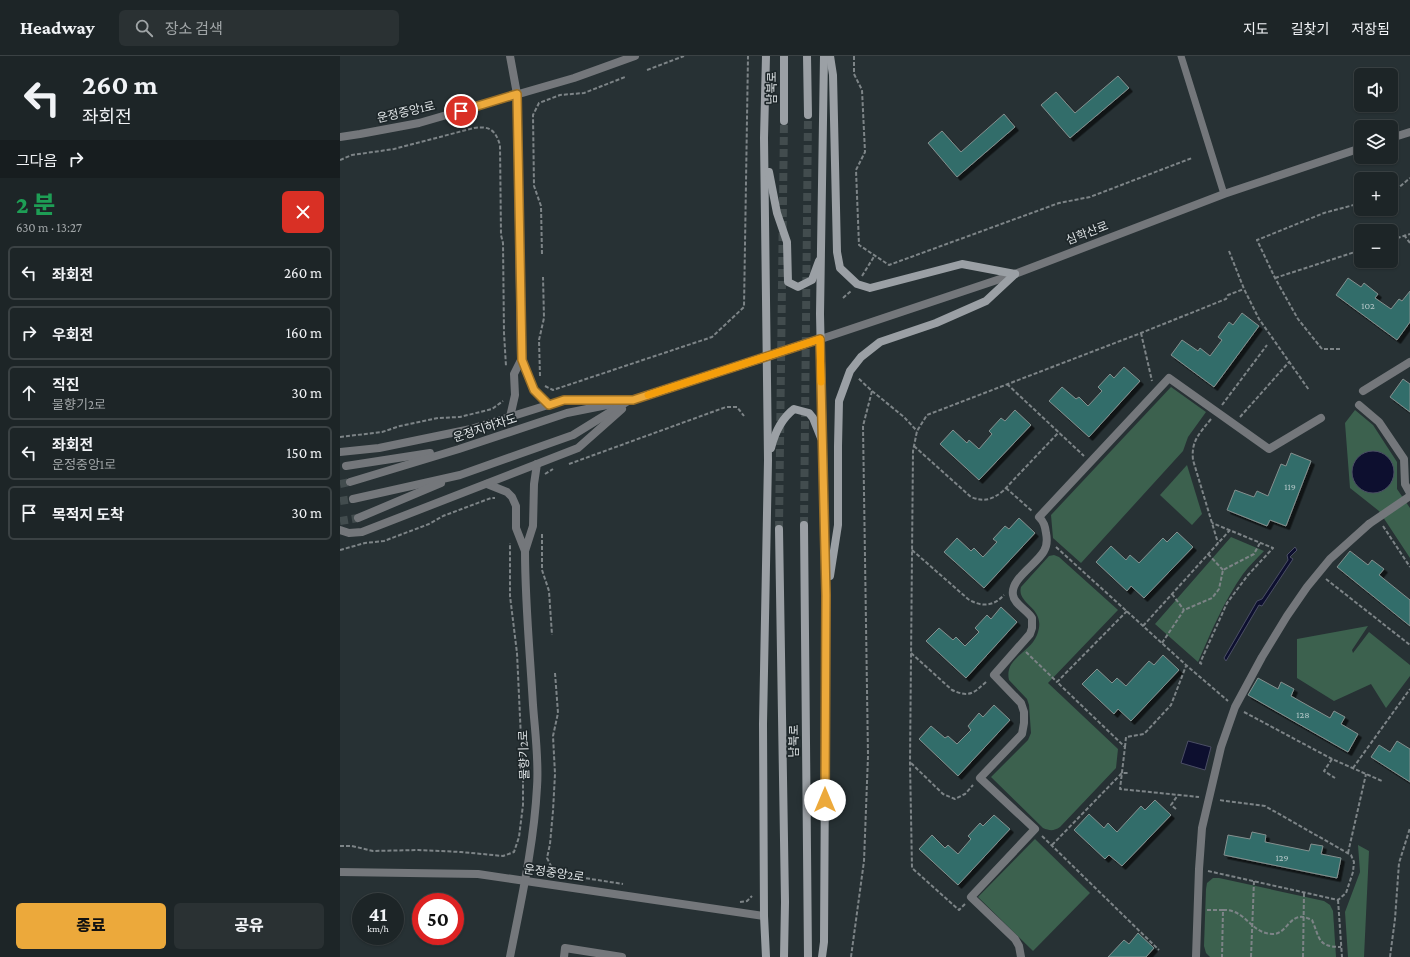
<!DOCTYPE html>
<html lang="ko">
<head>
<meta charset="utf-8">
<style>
  body { margin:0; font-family:"Crimson Pro","Noto Sans KR",serif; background:#2a3133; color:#f1f3f6; height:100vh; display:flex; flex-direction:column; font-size:15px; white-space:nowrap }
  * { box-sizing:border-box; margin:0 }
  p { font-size:13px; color:#a0a5a7 }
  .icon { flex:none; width:22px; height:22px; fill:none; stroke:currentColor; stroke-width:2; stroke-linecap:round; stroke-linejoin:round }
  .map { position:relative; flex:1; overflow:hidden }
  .details { display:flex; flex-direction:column; background:#1d2527; width:340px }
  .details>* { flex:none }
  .banner { background:#1d2527; color:#f1f3f6; overflow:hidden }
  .fabs { position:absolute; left:1014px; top:12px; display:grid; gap:8px }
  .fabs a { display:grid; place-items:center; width:44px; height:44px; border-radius:6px; background:#1d2527; box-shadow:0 1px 3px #0004,0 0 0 1px #3b4244; font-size:20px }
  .speed { position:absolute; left:12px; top:837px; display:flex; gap:8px; font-size:20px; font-weight:700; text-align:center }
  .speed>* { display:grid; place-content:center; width:52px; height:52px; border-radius:50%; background:#1d2527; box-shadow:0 1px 3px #0004,0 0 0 1px #3b4244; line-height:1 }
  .speed small { font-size:10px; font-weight:400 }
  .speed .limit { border:6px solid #d22; background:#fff; color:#111 }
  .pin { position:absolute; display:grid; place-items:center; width:34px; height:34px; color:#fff; margin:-17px; border:2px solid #fff; border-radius:50%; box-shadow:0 1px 4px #0007 }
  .me { position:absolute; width:44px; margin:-22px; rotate:0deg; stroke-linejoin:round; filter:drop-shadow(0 0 3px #0008) }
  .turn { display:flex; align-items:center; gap:14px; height:84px; padding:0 16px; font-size:18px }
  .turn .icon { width:52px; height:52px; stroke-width:2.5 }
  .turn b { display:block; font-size:28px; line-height:34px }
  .then { display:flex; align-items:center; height:38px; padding:0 16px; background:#0003; gap:8px; font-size:15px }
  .round { display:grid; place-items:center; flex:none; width:42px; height:42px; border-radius:6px; background:#2a3133 }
  .summary { display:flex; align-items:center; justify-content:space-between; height:68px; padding:0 16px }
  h1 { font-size:24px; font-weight:800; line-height:30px; color:#1e9e55 }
  .button { display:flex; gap:8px; margin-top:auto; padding:8px 16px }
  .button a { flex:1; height:46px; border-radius:6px; background:#eca93b; color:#111; font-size:16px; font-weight:800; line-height:46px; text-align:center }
  .button a+a { background:#2a3133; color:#f1f3f6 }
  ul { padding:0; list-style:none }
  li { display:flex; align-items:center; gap:12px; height:54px; margin:0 8px 6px; padding:0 8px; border:2px solid #3b4244; border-radius:6px }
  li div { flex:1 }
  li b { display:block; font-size:15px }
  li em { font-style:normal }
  header { display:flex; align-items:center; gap:24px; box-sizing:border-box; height:56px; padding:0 20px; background:#1d2527; border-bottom:1px solid #3b4244 }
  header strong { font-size:19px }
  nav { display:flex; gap:22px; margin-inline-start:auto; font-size:14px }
  .search { width:280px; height:36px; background:#2a3133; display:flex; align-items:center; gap:10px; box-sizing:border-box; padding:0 14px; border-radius:6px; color:#a0a5a7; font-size:15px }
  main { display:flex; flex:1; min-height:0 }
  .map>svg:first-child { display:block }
  .green { fill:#3c614e }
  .water { fill:#0d0f2f; stroke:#4b4e65 }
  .building { fill:#306d6a; stroke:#85908f; filter:url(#shadow) }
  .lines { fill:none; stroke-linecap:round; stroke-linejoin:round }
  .tertiary-tunnel { stroke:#424c4e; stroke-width:8; stroke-dasharray:8 4; stroke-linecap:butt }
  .secondary-tunnel { stroke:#424c4e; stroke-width:8; stroke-dasharray:8 4; stroke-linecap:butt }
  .path { stroke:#7d8487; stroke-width:2; stroke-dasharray:4 2; stroke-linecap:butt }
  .service { stroke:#74777b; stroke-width:7 }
  .pedestrian { stroke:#74777b; stroke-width:8 }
  .minor { stroke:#74777b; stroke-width:8 }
  .tertiary { stroke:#74777b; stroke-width:8 }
  .secondary { stroke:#9ba0a5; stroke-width:8 }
  .pedestrian-bridge { stroke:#74777b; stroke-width:8 }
  .route-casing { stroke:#996e26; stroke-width:10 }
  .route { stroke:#eca93b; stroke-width:7 }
  .slow { stroke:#f59e0b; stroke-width:7 }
  .labels { text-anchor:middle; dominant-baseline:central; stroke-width:3.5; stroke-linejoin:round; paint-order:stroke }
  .number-label { font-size:10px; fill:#b2c5c6 }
  .street-label { font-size:12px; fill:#dde2e4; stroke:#1e272a }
</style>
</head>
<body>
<header>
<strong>Headway</strong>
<div class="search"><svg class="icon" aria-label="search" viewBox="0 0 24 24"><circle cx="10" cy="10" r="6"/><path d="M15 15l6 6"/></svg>장소 검색</div>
<nav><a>지도</a><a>길찾기</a><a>저장됨</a></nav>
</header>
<main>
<section class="details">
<div class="banner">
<div class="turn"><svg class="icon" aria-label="left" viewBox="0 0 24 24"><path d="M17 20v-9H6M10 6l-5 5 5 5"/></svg><div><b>260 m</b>좌회전</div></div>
<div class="then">그다음<svg class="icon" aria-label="right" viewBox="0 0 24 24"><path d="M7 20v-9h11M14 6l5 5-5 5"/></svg></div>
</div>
<div class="summary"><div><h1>2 분</h1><p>630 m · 13:27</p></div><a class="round" style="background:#d93025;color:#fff"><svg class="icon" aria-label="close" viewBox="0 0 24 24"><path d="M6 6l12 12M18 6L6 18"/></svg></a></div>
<ul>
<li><svg class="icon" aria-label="left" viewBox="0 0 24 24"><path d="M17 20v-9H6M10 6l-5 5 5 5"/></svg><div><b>좌회전</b></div><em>260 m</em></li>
<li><svg class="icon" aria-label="right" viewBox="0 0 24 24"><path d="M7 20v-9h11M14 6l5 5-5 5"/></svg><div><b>우회전</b></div><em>160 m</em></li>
<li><svg class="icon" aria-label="ahead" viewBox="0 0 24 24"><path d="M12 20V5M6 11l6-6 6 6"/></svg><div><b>직진</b><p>물향기2로</p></div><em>30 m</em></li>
<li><svg class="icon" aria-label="left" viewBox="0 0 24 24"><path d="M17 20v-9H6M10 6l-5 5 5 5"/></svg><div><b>좌회전</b><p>운정중앙1로</p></div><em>150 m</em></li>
<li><svg class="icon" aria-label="arrive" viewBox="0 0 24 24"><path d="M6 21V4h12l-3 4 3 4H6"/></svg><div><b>목적지 도착</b></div><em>30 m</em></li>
</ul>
<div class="button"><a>종료</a><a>공유</a></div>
</section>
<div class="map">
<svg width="1070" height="901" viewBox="0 0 1070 901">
  <defs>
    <filter id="shadow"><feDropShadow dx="3.5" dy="3.5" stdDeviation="0" flood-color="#0009"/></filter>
  </defs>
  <rect width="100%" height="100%" fill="#273134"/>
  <g class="green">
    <path d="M831,331l35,25 -18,25 -5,14 -102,112 -28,-25 -2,-23z"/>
    <path d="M1015,354l18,15 24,37v27l13,19v50l-31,-47 -29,-23 -5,-65z"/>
    <path d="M847,409l15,49 -10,11 -32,-30z"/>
    <path d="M891,481l33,14c-7,7 -15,15 -21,23 -19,27 -32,58 -45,88l-43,-38z"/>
    <path d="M714,499l5,2 59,53 -70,73 70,66 -2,19 -56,59c-6,4 -10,4 -17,1l-52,-51 37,-37 3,-7 -2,-28 -2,-6 -18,-19c-5,-22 21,-27 28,-45 11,-28 -21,-30 -16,-48l28,-31z"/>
    <path d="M1028,570l-16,24 1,3 16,-21 41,33v11l-24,32 -15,-24 -37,17 -37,-23v-39z"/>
    <path d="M695,783l55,54 -57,58 -55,-54z"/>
    <path d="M1018,789l11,6 -5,106h-16l-3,-45 15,-40z"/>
    <path d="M873,822h6l105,23 6,4 3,6 3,46h-126l-4,-4 -2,-7 2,-57 1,-6z"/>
  </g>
  <g class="water">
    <circle cx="1033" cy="416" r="21"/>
    <path d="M955,491l2,3 -7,7 3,2 -31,47 -3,-1 -33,56 -2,-3 33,-57 5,-2 26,-39 -1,-5z"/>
    <path d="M848,685l23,6 -6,23 -24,-7z"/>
  </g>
  <g class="building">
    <path d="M778,20l11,12 -59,50 -29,-33 15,-13 19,21z"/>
    <path d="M664,58l11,13 -58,50 -29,-34 14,-12 19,21z"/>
    <path d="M1008,222l13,9 3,-4 14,11 -3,4 16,11 8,-10 3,2 8,-10v31l-13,18 -61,-45z"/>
    <path d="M902,257l17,13 -45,61 -43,-32 11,-15 16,11 2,-3 10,8 12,-16 -4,-3 11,-15 4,3z"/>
    <path d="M784,311l16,14 -51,56 -40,-36 13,-14 14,12 3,-2 9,9 14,-15 -4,-4 12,-13 4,4z"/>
    <path d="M1063,323l7,5v28l-20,-15z"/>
    <path d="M675,354l16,15 -52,55 -39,-36 13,-14 14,13 2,-3 10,9 13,-15 -3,-3 12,-13 4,3z"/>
    <path d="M951,397l20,8 -25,65 -16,-6 -3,6 -40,-16 8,-20 19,7 3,-6 11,5 13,-32 5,2z"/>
    <path d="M679,462l16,15 -51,55 -40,-36 13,-14 14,13 3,-3 9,9 14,-15 -4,-3 12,-13 4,3z"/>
    <path d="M837,476l16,15 -49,51 -13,-12 -4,5 -31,-29 15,-16 15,14 4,-5 9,8 24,-25 4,4z"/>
    <path d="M1010,495l18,14 4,-5 12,9 -5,6 31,25v26l-73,-59z"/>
    <path d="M661,551l16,15 -51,56 -40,-37 13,-13 14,12 3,-3 9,9 14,-14 -4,-4 12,-13 4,4z"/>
    <path d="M823,599l16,15 -48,51 -13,-12 -4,5 -32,-30 15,-15 15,14 5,-5 9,8 23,-25 5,4z"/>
    <path d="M918,622l20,11 3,-7 13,7 -3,7 39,22 4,-7 11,6 -4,7 17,10 -10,18 -100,-57z"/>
    <path d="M654,649l16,15 -52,56 -39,-37 12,-13 14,12 3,-2 9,8 14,-14 -3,-4 11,-13 4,4z"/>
    <path d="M1057,685l13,8v33l-39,-25 8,-12 11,7z"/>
    <path d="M815,744l16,15 -49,51 -13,-11 -4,4 -31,-29 15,-16 15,14 4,-5 9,9 24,-26 4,4z"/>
    <path d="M654,759l16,14 -52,56 -39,-36 13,-14 13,13 3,-3 10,9 13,-15 -3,-3 12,-13 3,3z"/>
    <path d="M912,776l14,3 -1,7 44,9 2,-7 12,2 -2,8 20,4 -4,20 -113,-23 4,-20 22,4z"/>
    <path d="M798,877l16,15 -8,9h-38l16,-17 5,4z"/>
  </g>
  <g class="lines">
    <g class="tertiary-tunnel">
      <path d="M0,428l10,-2"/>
      <path d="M0,445l13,-2"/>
      <path d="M0,465l18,-3"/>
    </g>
    <g class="secondary-tunnel">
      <path d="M464,469l4,-410"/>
      <path d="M439,473l5,-408"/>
    </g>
    <g class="path">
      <path d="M514,0v18l8,16 3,62 -9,18 3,75 30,20 170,-62 31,-6 102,-39"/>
      <path d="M307,14l37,-14"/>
      <path d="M0,104l12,-5 42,-6 80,-21c15,-2 21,1 26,17l1,90 2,8 1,90 2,33"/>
      <path d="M1051,138l19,-16"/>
      <path d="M1064,179l6,8"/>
      <path d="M1051,184l19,-6"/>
      <path d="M889,195l15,38 15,30 50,71"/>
      <path d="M202,198l-1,-48 -7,-20 -1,-71 6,-12 21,-8 24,-2 41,-16"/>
      <path d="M522,220l13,-21"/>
      <path d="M935,222l86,-28"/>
      <path d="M503,242l8,-7"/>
      <path d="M801,277l11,48"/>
      <path d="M1000,293h-18l-24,-30 -23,-41 -18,-38 67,-27 37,-10"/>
      <path d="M200,320l-1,-36 5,-22 -1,-41"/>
      <path d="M667,328l77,72"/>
      <path d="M205,330l8,4 159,-53 32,-30 4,-251"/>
      <path d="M532,335l32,26 13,14"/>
      <path d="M882,349l45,-60"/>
      <path d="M900,361l49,-55"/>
      <path d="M871,363c-12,15 -20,22 -18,41l25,83"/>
      <path d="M0,381l42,-5 18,-6 38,-8 22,-1 32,-8 11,-8"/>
      <path d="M574,390l57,51c13,5 21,3 32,-6l56,-59"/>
      <path d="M229,408l157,-57h11l7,9"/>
      <path d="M205,418l8,-5"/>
      <path d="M666,432l26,23"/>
      <path d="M1043,470l27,41"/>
      <path d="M202,478v36l7,21 3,44"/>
      <path d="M716,491l130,118 42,36"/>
      <path d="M0,494l25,-7 19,-2 45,-17 14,-8 48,-18h4"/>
      <path d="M572,494l56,49c13,8 25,8 36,-4"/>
      <path d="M868,498l15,16"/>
      <path d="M986,523l84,66"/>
      <path d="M832,538l12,16"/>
      <path d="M787,555l-70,71 68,65 -5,42 79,8"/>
      <path d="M803,570l87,-96"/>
      <path d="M822,587l22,-33 28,-12 7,-9 4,-19 31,-16 6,-11"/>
      <path d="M686,596l31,30"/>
      <path d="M571,597l41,37c17,8 22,3 34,-8"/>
      <path d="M862,608l-2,-1 27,-60 21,-28 25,-27 -61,-25"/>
      <path d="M215,617l3,40 -5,23 2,38 -2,37 -3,33 -3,14 5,10 7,6 64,10"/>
      <path d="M904,656l88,47 50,22"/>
      <path d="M785,691l1,-10 18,-3 27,-29 15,-39"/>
      <path d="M992,703l-8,12 11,7"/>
      <path d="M571,707l32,31 12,5 10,-5 8,-9"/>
      <path d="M1013,712l57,-79"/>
      <path d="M836,753l-5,-4 7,-10"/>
      <path d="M702,780l117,114"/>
      <path d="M712,789l70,-72h6"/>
      <path d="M0,790h12l21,5 45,-1 43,2 42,4 11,-4 5,-15 4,-32v-24l-6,-128 -7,-57v-53"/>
      <path d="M1008,797l18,-79"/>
      <path d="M868,815l130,29 8,-7 7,-21 1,-10 -3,-7 -86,-49 -46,-6"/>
      <path d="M998,844l4,57"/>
      <path d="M400,846l7,-1 5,-5"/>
      <path d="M625,848l-6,6 -47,-42 -2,-105 3,-312 4,-20 10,-16 214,-82 85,-34 2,-4 16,-6"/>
      <path d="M867,854h16l-1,47"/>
      <path d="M883,854c3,0 6,0 9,1 16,5 21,22 40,23 14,1 17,-19 31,-17 3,0 6,2 9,3 8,18 5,27 29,27"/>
      <path d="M511,901l13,-96 4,-105 -5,-330 9,-35 -14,-13"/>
      <path d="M911,901l3,-76"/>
      <path d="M963,901l1,-64"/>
      <path d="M1050,901l5,-38 4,-56 11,-35"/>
    </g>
    <path class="service" d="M841,0l43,138"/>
    <g class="pedestrian">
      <path d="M1023,335l47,-29"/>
      <path d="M1019,349l20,17 25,37 1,25 5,9"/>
      <path d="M681,901l-2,-11 -4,-7 -44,-42 64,-68 -55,-51 42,-44 2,-11v-11l-3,-9 -27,-28 36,-41 2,-6v-10c-5,-8 -18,-14 -19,-23 -3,-16 24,-31 31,-44 3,-5 3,-13 2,-18 -1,-7 -2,-11 -7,-16l130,-139 100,71 52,-31"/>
      <path d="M856,901l3,-88 3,-41 19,-81 14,-40 27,-50 25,-41 20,-29 23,-28 39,-35"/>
    </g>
    <path class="minor" d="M224,901l1,-9 57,9"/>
    <g class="tertiary">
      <path d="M170,0l7,38 4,266"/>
      <path d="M0,81l20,-3 59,-11 155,-45 61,-22"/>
      <path d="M1051,82l19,-6"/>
      <path d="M170,361l5,-22 -1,-21 7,-14 13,30 15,15"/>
      <path d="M0,396l39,-4 92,-19 93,-29h67"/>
      <path d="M6,410l84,-13"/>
      <path d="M10,426l109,-33 108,-36 50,-10"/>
      <path d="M147,428l20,8 5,5 4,9v22l9,23 8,-25 1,-42 3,-20"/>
      <path d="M13,443l107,-24 113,-40 55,-34 139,-44 248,-83 209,-80 137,-46"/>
      <path d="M18,462l83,-35"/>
      <path d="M0,474l9,3 13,-1 216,-84 44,-39"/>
      <path d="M0,816l138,2 286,42"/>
      <path d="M170,901c11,-56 24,-113 27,-170 2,-27 -2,-55 -4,-82 -3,-51 -8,-103 -8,-154"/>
    </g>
    <g class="secondary">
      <path d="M426,0l-2,82 4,322 -5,264 1,192 2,41"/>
      <path d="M467,0l1,59"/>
      <path d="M490,0l3,19 4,177 3,16 17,16 13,4 92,-24 53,10"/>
      <path d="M444,65v-65"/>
      <path d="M429,116l8,41 10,29 1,40 10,5 14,-7 7,-19"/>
      <path d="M431,392c4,-16 10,-29 23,-39l15,4 4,5 8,20"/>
      <path d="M464,469l4,432"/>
      <path d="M439,473l6,373 -1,55"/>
      <path d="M490,520l8,-51v-79l1,-45 11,-30 11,-14 19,-15 56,-19 50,-22 29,-27"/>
      <path d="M482,901l2,-15 2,-347 -6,-281 4,-258"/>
    </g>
    <path class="pedestrian-bridge" d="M1029,468l41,-28"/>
  </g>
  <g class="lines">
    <g class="route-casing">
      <path id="route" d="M121,55l56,-17 5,266 12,30 15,15 15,-5h69l187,-61 6,256 -1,205"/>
    </g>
    <use href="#route" class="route"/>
    <path class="slow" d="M308,339l172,-56 1,43"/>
  </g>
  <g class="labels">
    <g class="number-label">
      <text x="1028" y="249">102</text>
      <text x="950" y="430">119</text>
      <text x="963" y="658">128</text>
      <text x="942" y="801">129</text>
    </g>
    <g class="street-label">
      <text transform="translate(432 32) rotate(-90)">남북로</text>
      <text transform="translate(66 56) rotate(-13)">운정중앙1로</text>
      <text transform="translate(747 177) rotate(-21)">심학산로</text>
      <text transform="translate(145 372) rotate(-18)">운정지하차도</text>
      <text transform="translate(454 685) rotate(-90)">남북로</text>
      <text transform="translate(184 699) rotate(-92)">물향기2로</text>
      <text transform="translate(214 817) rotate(8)">운정중앙2로</text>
    </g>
  </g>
</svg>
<div class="fabs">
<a><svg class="icon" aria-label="sound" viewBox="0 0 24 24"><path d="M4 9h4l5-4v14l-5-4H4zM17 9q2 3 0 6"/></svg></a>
<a><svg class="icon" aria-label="layers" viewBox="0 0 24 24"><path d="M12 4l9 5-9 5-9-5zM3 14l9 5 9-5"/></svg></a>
<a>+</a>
<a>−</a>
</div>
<div class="speed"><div>41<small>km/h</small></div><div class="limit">50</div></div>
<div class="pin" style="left:121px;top:55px;background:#d93025"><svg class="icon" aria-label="arrive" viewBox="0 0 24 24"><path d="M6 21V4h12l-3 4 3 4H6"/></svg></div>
<svg class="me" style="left:485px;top:744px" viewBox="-20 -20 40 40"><circle r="19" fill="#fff"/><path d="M0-13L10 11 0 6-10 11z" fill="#eca93b"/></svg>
</div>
</main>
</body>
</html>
